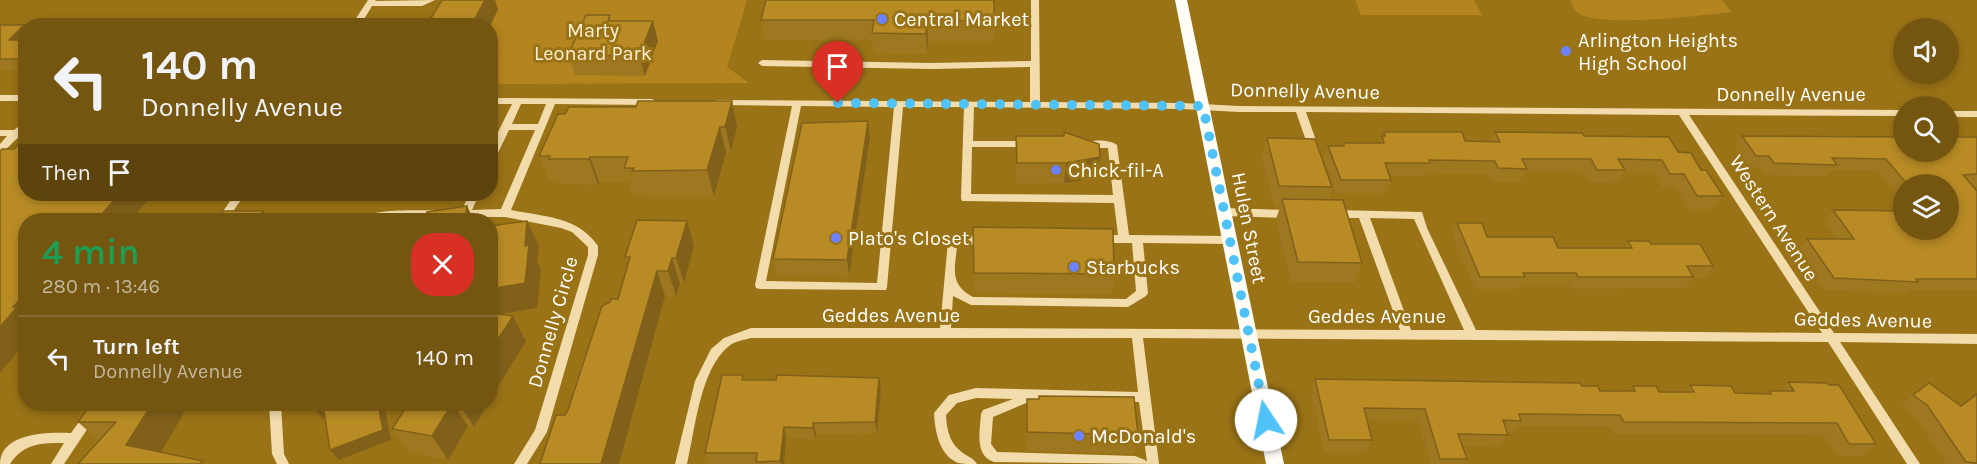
<!DOCTYPE html>
<html lang="en">
<head>
<meta charset="utf-8">
<style>
  body { margin:0; font-family:Karla,sans-serif; background:#795c19; color:#f1f3f6; height:100vh; display:flex; flex-direction:column; font-size:22px; white-space:nowrap }
  * { box-sizing:border-box; margin:0 }
  p { font-size:20px; color:#c2b79f }
  .icon { flex:none; width:33px; height:33px; fill:none; stroke:currentColor; stroke-width:2; stroke-linecap:round; stroke-linejoin:round }
  .map { position:relative; flex:1; overflow:hidden }
  .details { position:absolute; left:18px; top:213px; width:480px; height:198px; display:flex; flex-direction:column; background:#745610; border-radius:24px; box-shadow:0 3px 9px #0003 }
  .details>* { flex:none }
  .hud { position:absolute; left:18px; top:18px; width:480px; height:183px; border-radius:24px; box-shadow:0 3px 9px #0003; background:#745610; color:#f1f3f6; overflow:hidden }
  .buttons { position:absolute; left:1893px; top:18px; display:grid; gap:12px }
  .buttons a { display:grid; place-items:center; width:66px; height:66px; border-radius:50%; background:#745610; box-shadow:0 3px 9px #0003; font-size:30px }
  .pin { position:absolute; display:grid; place-items:center; width:51px; height:51px; color:#fff; margin:-62px -26px; border-radius:50% 50% 50% 0; rotate:-45deg; box-shadow:0 0 6px #0007 }
  .pin .icon { rotate:45deg }
  .me { position:absolute; width:66px; margin:-33px; rotate:349deg; stroke-linejoin:round; filter:drop-shadow(0 0 4px #0008) }
  .turn { display:flex; align-items:center; gap:21px; height:126px; padding:0 24px; font-size:27px }
  .turn .icon { width:78px; height:78px; stroke-width:2.5 }
  .turn b { display:block; font-size:42px; line-height:51px }
  .then { display:flex; align-items:center; height:57px; padding:0 24px; background:#0003; gap:12px; font-size:22px }
  .round { display:grid; place-items:center; flex:none; width:63px; height:63px; border-radius:24px; background:#795c19 }
  .head { display:flex; align-items:center; justify-content:space-between; height:102px; padding:0 24px }
  h1 { font-size:36px; font-weight:600; line-height:45px; color:#1e9e55 }
  ul { padding:0; list-style:none }
  li { display:flex; align-items:center; gap:18px; height:84px; padding:0 24px; border-top:2px solid #866c30 }
  li div { flex:1 }
  li b { display:block; font-size:22px }
  li em { font-style:normal }
  .map>svg:first-child { display:block }
  .green { fill:#b4851e }
  .lines { fill:none; stroke-linecap:round; stroke-linejoin:round }
  .minor { fill:#f2dcab; fill-rule:evenodd }
  .major { fill:#fffdf6; fill-rule:evenodd }
  .wall { fill:#9e7820 }
  .shaded-wall { fill:#81611a }
  .building { fill:#b88b25; stroke:#81611a; stroke-width:1.5 }
  .route { stroke:#4fc3f7; stroke-width:10; stroke-dasharray:0 18 }
  .poi-dot { fill:#6c82ff; stroke:#9a7316; stroke-width:2 }
  .labels { text-anchor:middle; dominant-baseline:central; stroke-width:6; stroke-linejoin:round; paint-order:stroke }
  .poi-label { font-size:20px; fill:#fff; stroke:#9a7316; text-anchor:start }
  .park-label { font-size:20px; fill:#fcefd3; stroke:#9a7316 }
  .street-label { font-size:20px; fill:#fff; stroke:#9a7316 }
</style>
</head>
<body>
<div class="map">
<svg width="1977" height="464" viewBox="0 0 1977 464">
  <rect width="100%" height="100%" fill="#9a7316"/>
  <g class="green">
    <path d="M450,0h297l-20,67 22,16 -258,1 -1,-58h-53z"/>
    <path d="M1355,0h119l8,15h-121z"/>
    <path d="M1570,0h152l9,12c-26,3 -136,17 -154,0 -3,-2 -5,-9 -7,-12z"/>
  </g>
  <g class="lines">
    <g class="minor">
      <path d="M368,0h8l-1,1 60,-1 -13,6h-50l-12,20h-9z"/>
      <path d="M1031,0h8l1,102 143,1 56,3 665,4v6l-215,-1 145,218 143,1v10l-137,-2 80,122h-13l-79,-122 -685,-4 16,126 -165,-2c-20,-7 -14,-31 -13,-48l2,-4 30,-11 -37,-1 -19,5 -11,12c1,17 4,30 20,40 5,3 8,4 11,9 -5,0 -14,0 -19,-1 -19,-8 -23,-32 -24,-50l15,-18 27,-7 162,4 -6,-54h-381c-7,2 -16,3 -22,8 -29,23 -34,84 -42,118h-12l20,-83 16,-32 13,-11 27,-10h189l8,-87c12,-4 34,-10 43,-1 -8,8 -23,2 -34,6 -2,23 -8,38 16,51l153,2 10,-8 -4,-48h-32l-5,-4 5,-4h18l-4,-32 -152,-2 -1,-3 3,-91h-61l-16,180 -1,3 -126,-1 -4,-1 -1,-3 37,-179 -73,-1 -5,-3 2,-2 314,2v-35l-98,2 -170,-3 -4,-3 4,-3 170,3 99,-2zM801,106l93,1 -17,176 -111,-2zM974,107l209,2 56,3h57l14,40 5,3 5,-3 -14,-40 373,3 143,218 -346,-3 -49,-102 -5,-16 -87,-2 -5,4 5,4h24l41,112 -449,-2 2,-32 18,9 157,2 18,-11 2,-3 -5,-50 87,1 5,-4 -5,-4 -101,-1 -12,-90c-7,-6 -28,-6 -35,0l5,3h21l5,47 -142,-1 1,-47h57l5,-3 -5,-3h-56zM1370,218l44,1 50,111h-53zM1036,399l103,3 8,60 -2,-2 -10,-4 -138,-4 -6,-8 2,-27z"/>
      <rect x="0" y="95" width="26" height="6"/>
      <path d="M490,98l162,1 5,3 -5,3 -97,-1 -44,106c33,7 67,6 87,36v9l-51,177 -20,32h-13l21,-34 53,-175v-8l-16,-15 -11,-4 -56,-11h-52l-1,-3 1,-3 9,-1 7,-16h10l-7,16 29,-1 34,-79h-26l-14,29 -5,3v-14l22,-44h-22zM521,104h25l-8,20h-26z"/>
      <rect x="1948" y="111" width="29" height="6"/>
      <path d="M26,121v9l-23,22 -3,1v-9l7,-8h-7v-6h14z"/>
      <path d="M235,194h10l-18,26h-10z"/>
      <path d="M1224,208l66,2 5,4 -5,4 -66,-2 -5,-4z"/>
      <path d="M439,210l5,4 -5,4 -79,2c12,-13 60,-9 79,-10z"/>
      <path d="M92,404h12l-40,60h-13l13,-21c-23,0 -40,0 -54,21h-10c0,-32 50,-32 71,-31z"/>
      <path d="M269,404h12l3,50 5,10h-12l-5,-10z"/>
    </g>
    <path class="major" d="M1175,0h12l97,464h-18z"/>
  </g>
  <g class="wall">
    <path d="M994,0v41h-66l-1,13 -53,-1 -2,-13h-108l-3,-20z"/>
    <path d="M653,21l5,20 -13,35 -70,-1 -7,-20z"/>
    <path d="M0,25l26,2v44l-21,-1 -1,-1h-4z"/>
    <path d="M732,101l5,26 -6,25h-5l-12,44h-73l-1,-3h-8l-4,-11h-29l-1,3 -39,-1 -1,-3h-8l-11,-25 26,-42 71,-7z"/>
    <path d="M1064,132l36,25 -2,21 -34,5h-48v-47h47z"/>
    <path d="M1384,132l81,9h26l4,-9 89,4 94,16 23,18 22,26 -9,13h-26l-12,-22h-14l-8,-15h-31l-6,11 -27,-1 -6,-10 -59,-1 -5,11 -28,-1 -3,-7 -64,-1 -1,3h-35l2,4 -5,13h-50l-12,-34 4,-13h15l1,-3h35z"/>
    <path d="M1742,136l235,1v49h-4l4,5v100l-1,-1h-66l-3,3 -83,-3 -26,-39 9,-12h29l-12,-17 9,-12 115,20v-46h-44v20l-27,-33 -44,-1 -5,6 -62,-1 -6,-8h-12l-13,-20z"/>
    <path d="M870,138l-21,138 -72,-1 -4,-16z"/>
    <path d="M1267,138l65,49 -3,12 33,64 -8,20 -63,-1 -15,-63 4,-12h-6l-12,-48z"/>
    <path d="M1457,223l30,14 71,11h66l4,-7 23,3 62,22 -9,12h-11l-8,10 -114,1 -2,-5h-48l-2,5h-44l-23,-54z"/>
    <path d="M973,227l141,47 -2,20 -137,-1z"/>
    <path d="M694,246l-10,37h-4l-4,13h-11l-46,168h-79l28,-54 50,-111 10,-34 -3,-8z"/>
    <path d="M743,375l1,5 137,9 -4,44 -61,1 -1,5 -29,-1 -2,26h-75l-4,-11z"/>
    <path d="M1315,379l267,7 18,5h29l4,-5 26,6h26l5,-7 45,8 32,1 2,-3h11l8,-9 41,3 47,59 -13,12h-27l-12,-21 -210,-1 -3,-7 -94,-1 -4,7h-6l1,2 -8,12 -38,-1 5,13 -3,5h-33l-13,-43 -51,-1 5,20 -6,12h-42l-13,-61z"/>
    <path d="M1977,394v70h-30l-32,-48 -14,-10 12,-11 48,11z"/>
    <path d="M1027,399l111,36 -4,19 -108,-3v-32z"/>
    <path d="M91,404h95l2,2 -89,35 -21,-19z"/>
    <path d="M401,404h87l-14,23 -6,-1 -20,34 -39,-7 -17,-24 10,-16 -4,-6z"/>
  </g>
  <g class="shaded-wall">
    <path d="M485,0h10l3,10 -8,16h-19z"/>
    <path d="M653,21l5,20 -13,35 -6,-20z"/>
    <path d="M927,21l1,20 -1,13 -1,-20z"/>
    <path d="M24,25l2,2v17l-17,-4z"/>
    <path d="M732,101l5,26 -6,25 -6,-25z"/>
    <path d="M868,121l2,17 -21,138 -2,-16z"/>
    <path d="M720,127l6,25 -12,44 -7,-26z"/>
    <path d="M590,157l9,25 -1,3 -9,-26z"/>
    <path d="M1100,157l-2,21 -34,5 2,-20z"/>
    <path d="M119,194h34l-22,26h-34z"/>
    <path d="M467,206l7,14 -9,-1z"/>
    <path d="M263,211l4,6 2,-3 4,6h-8l-4,-6z"/>
    <path d="M527,221l12,25 -2,16 4,8 -4,38 -47,8v-27l35,-43z"/>
    <path d="M687,221l7,25 -10,37 -8,-25z"/>
    <path d="M672,258l8,25 -4,13 -8,-25z"/>
    <path d="M657,271l8,25 -46,168h-18z"/>
    <path d="M26,293v49l-26,31v-46l13,-20z"/>
    <path d="M513,316l13,25 -36,59v-48z"/>
    <path d="M879,378l2,11 -4,44 -2,-11z"/>
    <path d="M152,404h34l2,2 -34,58 -28,-19z"/>
    <path d="M378,404h6l7,36 -52,20 -9,-10z"/>
    <path d="M409,404l6,27 -17,-24z"/>
    <path d="M452,404h1l15,22 -20,34 -16,-24z"/>
    <path d="M459,404h29l-14,23z"/>
    <path d="M323,405l9,11 -9,3 -9,-11z"/>
    <path d="M813,423l3,11 -1,5 -2,-11z"/>
    <path d="M784,427l2,11 -2,26h-3l-1,-3z"/>
  </g>
  <g class="building">
    <path d="M442,0h43l-14,26h-45z"/>
    <path d="M766,0h228v21h-67l-1,13 -54,-1 2,-13h-113z"/>
    <path d="M586,15h24l-2,6h45l-14,35 -71,-1z"/>
    <path d="M0,25h24l-15,15h17v18l-3,1h-23z"/>
    <path d="M638,101h94l-7,26h-5l-13,43 -75,1 2,-3h-10l4,-11h-38l-1,2h-40l1,-3h-11l19,-42h7l4,-7h67z"/>
    <path d="M868,121l-21,139 -74,-1 29,-136z"/>
    <path d="M1064,132l35,12 1,13 -34,6h-49l-1,-27h48z"/>
    <path d="M1384,132h78l3,9 35,1 -5,-10 87,1 2,3 85,1 9,15 13,1 10,17h5l17,26h-26l-13,-22h-14l-8,-14 -44,-1 7,11h-28l-6,-11h-69l5,10 -29,-1 -3,-7 -66,-1 1,3h-45l6,17h-50l-13,-34h16v-3h40l-2,-7h3z"/>
    <path d="M1742,136l162,1v15h44v-15h29v37l-14,1 14,16v88h-61l2,3 -84,-4 -27,-39h47l-21,-29 71,1v19h44v-46h-41l-21,-25 -54,-1 5,7 -63,-2 -5,-7h-13z"/>
    <path d="M1267,138l48,1 17,48 -53,-1z"/>
    <path d="M22,141l4,1v52h93l-22,26h-71v73l-13,14h4l-17,20v-176l2,-2h12z"/>
    <path d="M1282,199l61,1 19,63 -64,-1z"/>
    <path d="M467,206l-2,13 10,-2v3h-81l32,-2 1,-6z"/>
    <path d="M223,211h40l-2,3h8l-4,6h-49z"/>
    <path d="M637,220l50,1 -11,37h-4l-4,13h-11l-56,193h-61l16,-49h9l3,-5 34,-104 8,-4 1,-3h7l12,-42h-5z"/>
    <path d="M527,221l-2,25 4,-1 -4,38 -35,6v-63z"/>
    <path d="M1457,223h25l5,14h66l5,11h74l-4,-7h21l2,3h49l13,22h-26l6,11h-115l-2,-4h-53l2,4h-45z"/>
    <path d="M973,227l140,2 1,45 -140,-1z"/>
    <path d="M490,313l23,3 -23,36z"/>
    <path d="M722,375h21l-1,5h34l1,-5 102,3 -4,44 -62,1v5l-29,-1 -4,34 -24,1 1,-9h-52z"/>
    <path d="M1315,379l265,4 2,3h16l2,5h35l-2,-5h23l3,6h35l-4,-7 41,1 4,7 36,1 -2,-3h25l-6,-9 39,1 2,2h10l37,59h-27l-12,-21 -213,-1 -4,-7 -101,-1 2,7 -18,-1 5,15 -50,-1 9,25h-27l-15,-50 -61,-1 8,32h-43z"/>
    <path d="M1929,383l32,23 16,-12v69l-11,-1 -39,-57 -14,-10z"/>
    <path d="M1039,396l95,1 4,38 -111,-3v-33h12z"/>
    <path d="M91,404h61l-26,41 77,16 -3,3h-122l38,-42h-38z"/>
    <path d="M313,404h65l5,26 -53,20 -7,-45 -9,3z"/>
    <path d="M401,404h7l-10,3z"/>
    <path d="M408,404h44l-20,32 -40,-7z"/>
  </g>
  <g class="lines">
    <path class="route" d="M838,103l365,3 63,314"/>
  </g>
  <g class="poi-dot">
    <circle cx="882" cy="19" r="6"/>
    <circle cx="1566" cy="51" r="6"/>
    <circle cx="1056" cy="170" r="6"/>
    <circle cx="836" cy="238" r="6"/>
    <circle cx="1074" cy="267" r="6"/>
    <circle cx="1079" cy="436" r="6"/>
  </g>
  <g class="labels">
    <g class="poi-label">
      <text x="894" y="19">Central Market</text>
      <text x="1578" y="40">Arlington Heights<tspan x="1578" dy="23">High School</tspan></text>
      <text x="1068" y="170">Chick-fil-A</text>
      <text x="848" y="238">Plato's Closet</text>
      <text x="1086" y="267">Starbucks</text>
      <text x="1091" y="436">McDonald's</text>
    </g>
    <g class="park-label">
      <text x="593" y="30">Marty<tspan x="593" dy="23">Leonard Park</tspan></text>
    </g>
    <g class="street-label">
      <text transform="translate(1305 91) rotate(1)">Donnelly Avenue</text>
      <text x="1791" y="94">Donnelly Avenue</text>
      <text transform="translate(1774 218) rotate(57)">Western Avenue</text>
      <text transform="translate(1249 228) rotate(79)">Hulen Street</text>
      <text x="891" y="315">Geddes Avenue</text>
      <text x="1377" y="316">Geddes Avenue</text>
      <text transform="translate(1863 320) rotate(1)">Geddes Avenue</text>
      <text transform="translate(553 322) rotate(-74)">Donnelly Circle</text>
    </g>
  </g>
</svg>
<div class="buttons">
<a><svg class="icon" aria-label="sound" viewBox="0 0 24 24"><path d="M4 9h4l5-4v14l-5-4H4zM17 9q2 3 0 6"/></svg></a>
<a><svg class="icon" aria-label="search" viewBox="0 0 24 24"><circle cx="10" cy="10" r="6"/><path d="M15 15l6 6"/></svg></a>
<a><svg class="icon" aria-label="layers" viewBox="0 0 24 24"><path d="M12 4l9 5-9 5-9-5zM3 14l9 5 9-5"/></svg></a>
</div>
<div class="pin" style="left:838px;top:103px;background:#d93025"><svg class="icon" aria-label="arrive" viewBox="0 0 24 24"><path d="M6 21V4h12l-3 4 3 4H6"/></svg></div>
<svg class="me" style="left:1266px;top:420px" viewBox="-20 -20 40 40"><circle r="19" fill="#fff"/><path d="M0-13L10 11 0 6-10 11z" fill="#4fc3f7"/></svg>
<div class="hud">
<div class="turn"><svg class="icon" aria-label="left" viewBox="0 0 24 24"><path d="M17 20v-9H6M10 6l-5 5 5 5"/></svg><div><b>140 m</b>Donnelly Avenue</div></div>
<div class="then">Then<svg class="icon" aria-label="arrive" viewBox="0 0 24 24"><path d="M6 21V4h12l-3 4 3 4H6"/></svg></div>
</div>
<section class="details">
<div class="head"><div><h1>4 min</h1><p>280 m · 13:46</p></div><a class="round" style="background:#d93025;color:#fff"><svg class="icon" aria-label="close" viewBox="0 0 24 24"><path d="M6 6l12 12M18 6L6 18"/></svg></a></div>
<ul>
<li><svg class="icon" aria-label="left" viewBox="0 0 24 24"><path d="M17 20v-9H6M10 6l-5 5 5 5"/></svg><div><b>Turn left</b><p>Donnelly Avenue</p></div><em>140 m</em></li>
</ul>
</section>
</div>
</body>
</html>
